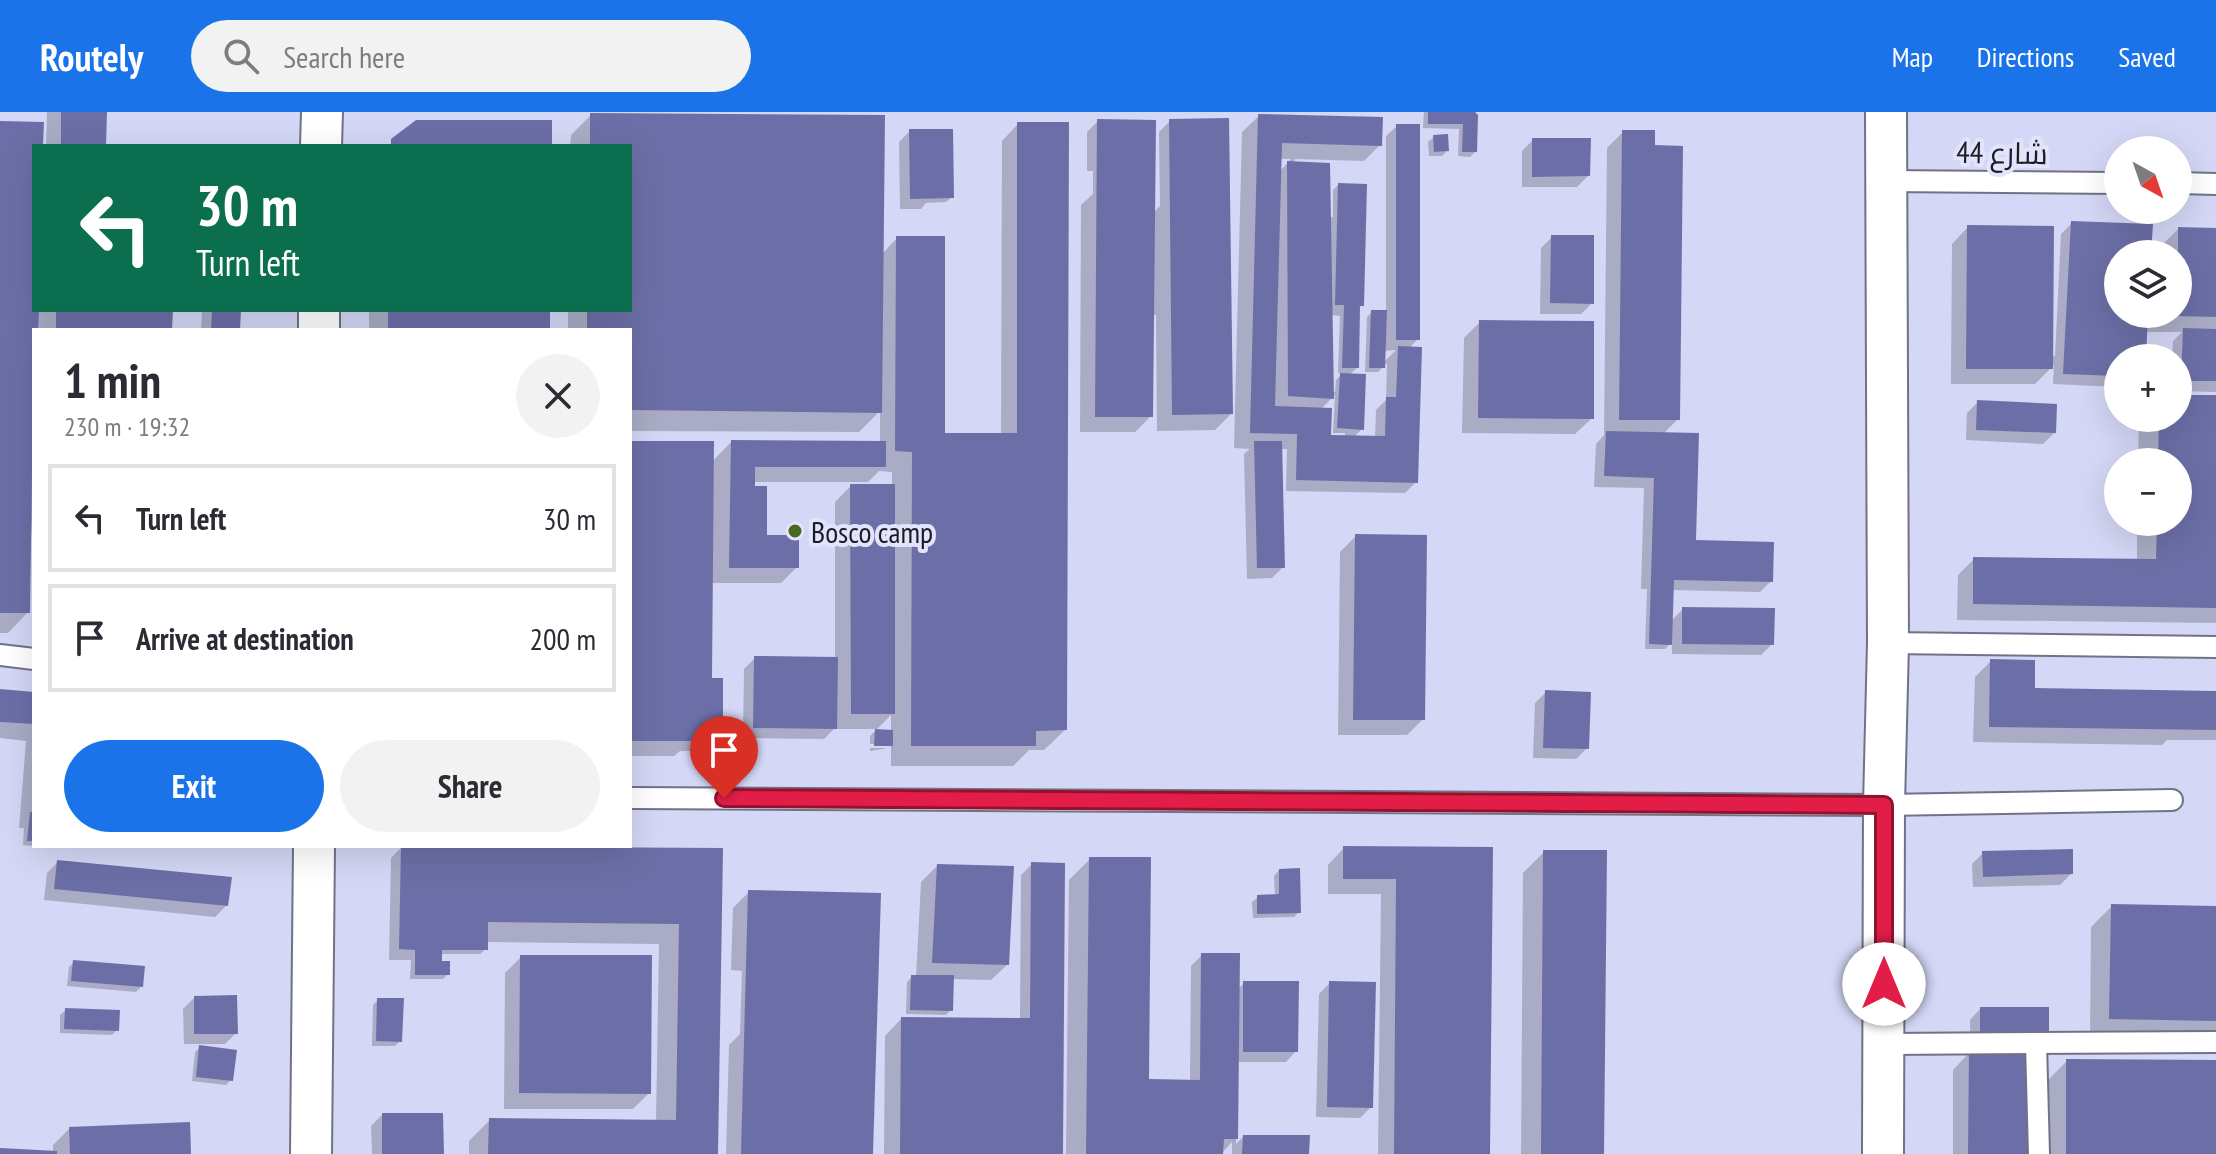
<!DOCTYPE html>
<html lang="en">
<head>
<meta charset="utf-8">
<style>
  body { margin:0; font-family:"PT Sans Narrow",Cairo,sans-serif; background:#f2f2f3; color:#2b2b33; height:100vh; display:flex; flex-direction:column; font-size:30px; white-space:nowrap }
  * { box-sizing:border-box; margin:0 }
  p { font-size:26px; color:#7c7c81 }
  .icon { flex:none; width:44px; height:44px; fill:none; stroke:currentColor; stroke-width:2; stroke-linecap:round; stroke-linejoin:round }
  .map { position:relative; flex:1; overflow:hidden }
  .panel { position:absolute; left:32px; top:216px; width:600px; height:520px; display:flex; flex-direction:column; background:#fff; border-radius:0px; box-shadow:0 8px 32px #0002 }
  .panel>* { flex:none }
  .banner { position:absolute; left:32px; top:32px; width:600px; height:168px; border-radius:0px; box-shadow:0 8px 32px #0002; background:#0b6e4f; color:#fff; overflow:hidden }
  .needle { width:52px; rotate:140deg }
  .tools { position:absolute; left:2104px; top:24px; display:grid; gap:16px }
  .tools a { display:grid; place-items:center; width:88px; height:88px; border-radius:50%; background:#fff; box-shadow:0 8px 32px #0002; font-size:40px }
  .pin { position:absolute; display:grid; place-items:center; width:68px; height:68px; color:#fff; margin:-82px -34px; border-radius:50% 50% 50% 0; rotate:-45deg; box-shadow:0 0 8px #0007 }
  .pin .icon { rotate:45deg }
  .me { position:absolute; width:88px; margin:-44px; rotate:0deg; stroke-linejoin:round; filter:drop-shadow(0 0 6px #0008) }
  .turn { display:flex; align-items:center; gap:28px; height:168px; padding:0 32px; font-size:36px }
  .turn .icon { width:104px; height:104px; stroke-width:2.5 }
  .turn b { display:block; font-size:56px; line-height:68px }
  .round { display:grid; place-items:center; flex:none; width:84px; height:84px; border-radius:42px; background:#f2f2f3 }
  .head { display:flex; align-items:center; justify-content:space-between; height:136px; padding:0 32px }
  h1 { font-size:48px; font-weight:700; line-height:60px }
  .button { display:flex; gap:16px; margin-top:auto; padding:16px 32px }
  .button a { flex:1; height:92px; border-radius:48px; background:#1a73e8; color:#fff; font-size:32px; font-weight:700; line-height:92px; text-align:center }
  .button a+a { background:#f2f2f3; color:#2b2b33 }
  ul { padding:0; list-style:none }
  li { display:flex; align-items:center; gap:24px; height:108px; margin:0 16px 12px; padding:0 16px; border:4px solid #e1e1e2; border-radius:0px }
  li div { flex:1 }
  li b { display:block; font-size:30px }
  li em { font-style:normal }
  header { display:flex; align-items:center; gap:48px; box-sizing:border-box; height:112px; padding:0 40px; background:#1a73e8; color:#fff }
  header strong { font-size:38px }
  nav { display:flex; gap:44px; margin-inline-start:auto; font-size:28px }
  .search { width:560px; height:72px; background:#f2f2f3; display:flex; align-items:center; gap:20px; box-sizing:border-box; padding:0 28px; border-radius:44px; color:#7c7c81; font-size:30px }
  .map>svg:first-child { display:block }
  .built { fill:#d4d7f5; fill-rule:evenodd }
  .shadow { fill:#0003; fill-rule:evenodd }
  .building { fill:#6c6fa7 }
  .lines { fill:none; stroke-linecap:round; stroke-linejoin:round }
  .service-casing { stroke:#707286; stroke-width:24 }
  .minor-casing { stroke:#707286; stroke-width:44 }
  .service { stroke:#fff; stroke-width:20 }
  .minor { stroke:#fff; stroke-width:40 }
  .route-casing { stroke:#92132f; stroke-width:20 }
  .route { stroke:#e11d48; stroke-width:14 }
  .poi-dot { fill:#476920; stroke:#e2e4fb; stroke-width:3 }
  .labels { text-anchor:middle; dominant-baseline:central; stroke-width:8; stroke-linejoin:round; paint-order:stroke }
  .street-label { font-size:30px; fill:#1c1c24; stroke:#e2e4fb }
  .poi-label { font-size:30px; fill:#1c1c24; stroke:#e2e4fb; text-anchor:start }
</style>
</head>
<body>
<header>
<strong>Routely</strong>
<div class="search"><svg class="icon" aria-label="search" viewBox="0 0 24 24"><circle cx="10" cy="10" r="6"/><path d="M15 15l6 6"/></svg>Search here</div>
<nav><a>Map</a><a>Directions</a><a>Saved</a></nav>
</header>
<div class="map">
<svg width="2216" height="1042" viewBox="0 0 2216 1042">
  <rect width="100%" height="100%" fill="#e2e4fb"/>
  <path class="built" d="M0,0h2216v1042h-2216zM34,34h596v164h-596zM2118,38h60v60h-60zM2118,142h60v60h-60zM34,218h596v516h-596zM2118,246h60v60h-60zM2118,350h60v60h-60z"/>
  <g class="shadow">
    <path d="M47,0h58l-1,34h-58z"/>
    <path d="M1424,0h49l2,40 -5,5 -12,-1 1,-27 -36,-1z"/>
    <path d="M591,3l291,139 15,-16 46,197h58l1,-294 16,-17 47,606 -21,20h-15l-16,16h-122v-21l-2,2v-3h-19v-8l5,-5 16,1v-17l-14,14h-43l-10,10 -81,-1 1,-69 11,-11 80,1v-157l16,-16h41v-14l-13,-1 -11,11h-115l12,55 32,30 -16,16h-70l-1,94 11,63 -11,11h-30l-6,5h-44v-313l82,19 19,-20 149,1v-32l-21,21 -229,-1v-101h-62v-20h62v-164h-60l1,-11z"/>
    <path d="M1259,4l121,29 -16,16 -69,-2 -1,4 35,54h4v-27l5,-5 24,120 -4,4 -1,59 -8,7 13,54 -8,8 21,1 1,-28 10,-10 1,-37 -9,9h-13l2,-55 5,-5h14v-176l11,-10 21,213 -9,9 7,134 -11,11 -119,-2 1,-42h-7l3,118 -11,11 -25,1 -3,-125 6,-5 -16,-1 8,-316zM1280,47h11l-11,12zM1331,203l9,1 -2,57h5l-7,7 -1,12h-3zM1396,238l-13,13 1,-12zM1335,283l-2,38h12v4l-16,5 -8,-33z"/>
    <path d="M1098,9l55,92 7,-7 -1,-74 11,-11 61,293 -16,16 -58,1 -1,-116h-4l-1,101 -16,16h-55l1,-227 12,-11v-23h-6v-39z"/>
    <path d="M0,11l41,23h-7v164h137l-1,20h-136v139l-6,143 -20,21h-8z"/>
    <path d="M910,19l42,66 -6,5 -20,1 -5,6h-21l-1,-67z"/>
    <path d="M1623,20l55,287 -15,15 31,108 77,39 -11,11 -88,-2 -1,31 12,-12 89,35 -11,11 -89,-1v-12l-7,7h-20l2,-60h-6l3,-101 -50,-1 2,-43 8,-9 3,-287z"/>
    <path d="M1434,25l13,14 -5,5h-13l-1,-14z"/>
    <path d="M1533,28l55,36 -11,11h-55v-36z"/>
    <path d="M2072,111l77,31h-31v60h60v-60h-16v-9l16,-16 38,1v162l-38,-1v-33h-6l1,-17 9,-9h-37l-1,26h-26v29l-65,-3 1,-19 -19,19h-84l1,-140 16,-17 83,128 4,1 6,-122z"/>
    <path d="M1552,125l40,66 -11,11h-41l1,-66z"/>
    <path d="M178,198h61l-1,20h-37l1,-18z"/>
    <rect x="369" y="198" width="179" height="20"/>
    <path d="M1480,210l112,96 -17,16 -113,-1 2,-95z"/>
    <path d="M2178,285h38v226l-259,-3 1,-45 16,-16 163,2v-39h41v-60h-40l1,-44h39z"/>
    <path d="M1978,290l76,31 -11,11 -77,-4 1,-27z"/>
    <path d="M1356,424l67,183 -16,16h-69l2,-183z"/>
    <path d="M1991,549l42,29 183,3v47h-49l-5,5 -189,-3 2,-65z"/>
    <path d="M0,578l34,3v153l-11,-1 1,-17h-5l7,-87 -26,-3z"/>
    <path d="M1546,580l41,56 -11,11 -43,-1 2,-55z"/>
    <path d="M870,636h18l-18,3z"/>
    <path d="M402,735l319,3 -5,304h-247v-13l21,-21 166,2 3,-178 -173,-2v7l-6,5h-40v9l8,11 -5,5h-33l1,-19h-22l2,-102z"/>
    <path d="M1344,736l147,1 -3,305h-110l3,-260h-53v-29z"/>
    <path d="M1544,740l58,302h-81l2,-281z"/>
    <path d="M1983,741l88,21 -11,11 -87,2 -1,-23z"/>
    <path d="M1090,747l57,222 43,1 1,-116 11,-11 36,34 6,-6 52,68 -10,11h-49l-1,82 7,-7 64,17h-75v-12l-11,12h-155l3,-274z"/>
    <path d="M58,750l168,44 -11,11 -171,-17 3,-27z"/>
    <path d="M1032,752l29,290h-177l1,-118 16,-17 119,1 1,-145z"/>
    <path d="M937,754l71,98 -17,16 -39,-1 -1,31 -5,5 -40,-1 1,-32 5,-5h4l5,-95z"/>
    <path d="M1279,758l20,42 -5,5 -41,1 -1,-16 6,-5 17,-1 -1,-20z"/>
    <path d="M749,780l122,262h-145l3,-109 11,-11 2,-63 -11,-1 2,-62z"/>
    <path d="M2112,794l104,2v133l-126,-2 1,-112z"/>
    <path d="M521,845l128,136 -16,16h-129l1,-136z"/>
    <path d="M74,850l67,25 -5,5 -69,-6 2,-19z"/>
    <path d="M1330,871l41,124 -11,11 -44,-1 3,-123z"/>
    <path d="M194,886l42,35 -11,11h-41l-1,-35z"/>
    <path d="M378,888l22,41 -5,5h-23l1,-41z"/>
    <path d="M1980,897h67l-77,38v-27z"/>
    <path d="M66,898l51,20 -5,5 -52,-2v-18z"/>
    <path d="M200,935l31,33 -5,5 -34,-4 3,-29z"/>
    <path d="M1969,941l57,101h-73v-84z"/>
    <path d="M2067,949l149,1v92h-170v-72z"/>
    <path d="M382,1003l60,39h-70l-1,-28z"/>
    <path d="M69,1017l120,25h-189v-4l53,3v-8z"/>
  </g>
  <g class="building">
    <path d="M61,0h46l-1,34h-45z"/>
    <path d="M1428,0h47l3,3 -1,37h-15l1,-28h-35z"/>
    <path d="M590,1l295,2 -3,298 -252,-3v-80h-43v-20h43v-164h-40z"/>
    <path d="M1258,2l125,3 -1,29 -100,-3 -7,263 57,2 -1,27 54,1 1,-39h10l2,-51 24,1 -4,136 -122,-3 1,-46 -47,-1z"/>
    <path d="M1229,6l4,296 -61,1 -3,-296z"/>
    <path d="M1097,7l59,1 -3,297h-58z"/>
    <path d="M416,8h136v26h-161v-7z"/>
    <path d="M0,9l44,1 -1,24h-9v164h5l-1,20h-4l-4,283h-30z"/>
    <path d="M1017,10h52l-2,608 -31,1v15h-125l1,-294 -17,-1 1,-215h49v197h72z"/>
    <rect x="1396" y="12" width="24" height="216"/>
    <path d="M909,17h44l1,69 -44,1z"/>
    <path d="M1622,18h33v15l28,1 -3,274h-61z"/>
    <path d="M1448,22l1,17 -15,1 -1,-17z"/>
    <path d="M1532,26h59l-1,38 -58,1z"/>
    <path d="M1287,49l43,2 4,236 -46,-3z"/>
    <path d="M1338,71l29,1 -3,122h-4l-1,62h-17l2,-63h-9z"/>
    <path d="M2071,109l82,3 -2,30h-33v60h30l-2,44h-28v18l-55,-2z"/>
    <path d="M1967,113l87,1 -1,143h-87z"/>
    <path d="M2178,115l38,1v89l-38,-1z"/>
    <path d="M1551,123h43v69l-44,-1z"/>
    <path d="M56,198h117l-1,20h-116z"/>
    <path d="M212,198h29l-1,20h-29z"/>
    <rect x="388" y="198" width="162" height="20"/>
    <path d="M1371,198h16l-2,58h-16z"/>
    <path d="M1479,208l115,1v98l-116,-1z"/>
    <path d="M2183,216l33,1v52h-35z"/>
    <path d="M1340,261l26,1 -2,56 -27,-2z"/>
    <path d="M2178,283h38v213l-243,-4v-47l183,2 1,-37h21v-60h-20l1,-44h19z"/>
    <path d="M1977,288l80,4 -1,29 -80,-3z"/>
    <path d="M1606,319l93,2 -3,107 78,2 -1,40 -99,-2 -2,65 -23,-1 5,-166 -50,-2z"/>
    <path d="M731,328l155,1v26h-131v19h12v49h32v33h-70z"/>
    <path d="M630,329h84l-2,237h11v63h-93z"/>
    <path d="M1254,329h28l3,127h-28z"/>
    <path d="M850,372h45v230h-44z"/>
    <path d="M1355,422l72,1 -2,185h-72z"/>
    <path d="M1682,495l93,1 -1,37 -92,-1z"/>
    <path d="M754,544l84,1 -1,72 -84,-1z"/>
    <path d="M1990,547l45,1v28l181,3v39l-227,-3z"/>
    <path d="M0,577l34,3v32l-34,-2z"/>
    <path d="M1545,578l46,2 -2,57 -46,-1z"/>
    <path d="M875,617l18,1v16h-19z"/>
    <path d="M30,700h4v29h-7z"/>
    <path d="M401,734l322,2 -5,306h-230l1,-36 187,2 3,-196 -191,-2v28h-46v11h8v14h-35v-25l-16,-1z"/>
    <path d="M1343,734l150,1 -3,307h-96l2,-275h-53z"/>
    <path d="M2073,737v25l-90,3 -1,-26z"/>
    <path d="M1543,738h64l-3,304h-63z"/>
    <path d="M1089,745h62l-2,222 51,1 1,-127h39l-2,186h-14l-1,15h-137z"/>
    <path d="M57,748l175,17 -4,29 -174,-17z"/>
    <path d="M1031,750l34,1 -2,291h-163l1,-137 129,1z"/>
    <path d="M937,752l77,2 -5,99 -77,-2z"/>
    <path d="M1300,756l1,45 -44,1v-19l22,-1v-25z"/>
    <path d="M748,778l133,3 -8,261h-132z"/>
    <path d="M2111,792l105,2v115l-107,-2z"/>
    <path d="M520,843h132l-1,139 -132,-1z"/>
    <path d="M73,848l72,6 -2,21 -72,-6z"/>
    <path d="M911,863h43l-1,36 -43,-1z"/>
    <path d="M1243,869h56l-1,71h-55z"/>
    <path d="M1329,869l47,1 -3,126 -46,-1z"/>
    <path d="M237,883l1,39h-44v-38z"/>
    <path d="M377,886h27l-2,44 -26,-1z"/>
    <rect x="1980" y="895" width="69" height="30"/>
    <path d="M65,896l55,2 -1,21 -55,-2z"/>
    <path d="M199,933l38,5 -4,31 -37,-4z"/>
    <path d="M1969,939h59v103h-60z"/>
    <path d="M2066,947l150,1v94h-150z"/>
    <path d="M382,1001h61l1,41h-62z"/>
    <path d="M190,1010l1,32h-121l-1,-27z"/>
    <path d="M1243,1023h67l-1,19h-67z"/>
    <path d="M0,1036l57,3v3h-57z"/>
  </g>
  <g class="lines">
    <g class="service-casing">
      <g id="service">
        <path d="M1886,69l232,2"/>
        <path d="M2178,71l38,1"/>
        <path d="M1888,531l328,4"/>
        <path d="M0,543l34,4"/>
        <path d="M630,686l1254,7 288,-5"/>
        <path d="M2036,931l3,111"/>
        <path d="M1884,932l332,-2"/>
      </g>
    </g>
    <g class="minor-casing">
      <g id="minor">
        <path d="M321,34l1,-34"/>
        <path d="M319,218v-20"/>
        <path d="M311,1042l3,-308"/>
        <path d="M1883,1042l1,-349 4,-162 -2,-531"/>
      </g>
    </g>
    <use href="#service" class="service"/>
    <use href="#minor" class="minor"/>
  </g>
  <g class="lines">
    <g class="route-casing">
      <path id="route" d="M724,686l1160,7v179"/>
    </g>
    <use href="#route" class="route"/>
  </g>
  <circle class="poi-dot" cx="795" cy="419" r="8"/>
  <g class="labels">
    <g class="street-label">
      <text transform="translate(2002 40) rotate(1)">شارع 44</text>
    </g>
    <g class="poi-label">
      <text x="811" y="419">Bosco camp</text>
    </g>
  </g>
</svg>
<div class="tools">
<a><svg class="needle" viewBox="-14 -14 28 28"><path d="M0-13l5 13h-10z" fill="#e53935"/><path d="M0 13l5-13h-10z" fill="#7c7c81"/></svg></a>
<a><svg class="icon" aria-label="layers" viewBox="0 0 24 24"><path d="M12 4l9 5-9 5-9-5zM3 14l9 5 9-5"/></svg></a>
<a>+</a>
<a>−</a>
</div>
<div class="pin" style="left:724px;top:686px;background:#d93025"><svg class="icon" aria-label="arrive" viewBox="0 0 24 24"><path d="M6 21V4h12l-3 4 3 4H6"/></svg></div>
<svg class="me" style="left:1884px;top:872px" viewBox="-20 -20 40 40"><circle r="19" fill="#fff"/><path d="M0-13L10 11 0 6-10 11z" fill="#e11d48"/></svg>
<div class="banner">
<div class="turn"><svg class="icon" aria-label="left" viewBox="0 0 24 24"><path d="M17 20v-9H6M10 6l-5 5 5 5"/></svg><div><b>30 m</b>Turn left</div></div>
</div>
<section class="panel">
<div class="head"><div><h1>1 min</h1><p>230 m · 19:32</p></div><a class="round"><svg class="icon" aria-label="close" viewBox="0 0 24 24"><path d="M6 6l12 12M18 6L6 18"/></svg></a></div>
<ul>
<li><svg class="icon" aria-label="left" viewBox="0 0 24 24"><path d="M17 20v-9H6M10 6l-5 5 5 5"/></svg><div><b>Turn left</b></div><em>30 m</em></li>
<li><svg class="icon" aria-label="arrive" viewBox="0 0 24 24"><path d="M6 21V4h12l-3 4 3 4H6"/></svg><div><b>Arrive at destination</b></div><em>200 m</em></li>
</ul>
<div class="button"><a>Exit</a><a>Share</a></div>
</section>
</div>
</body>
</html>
